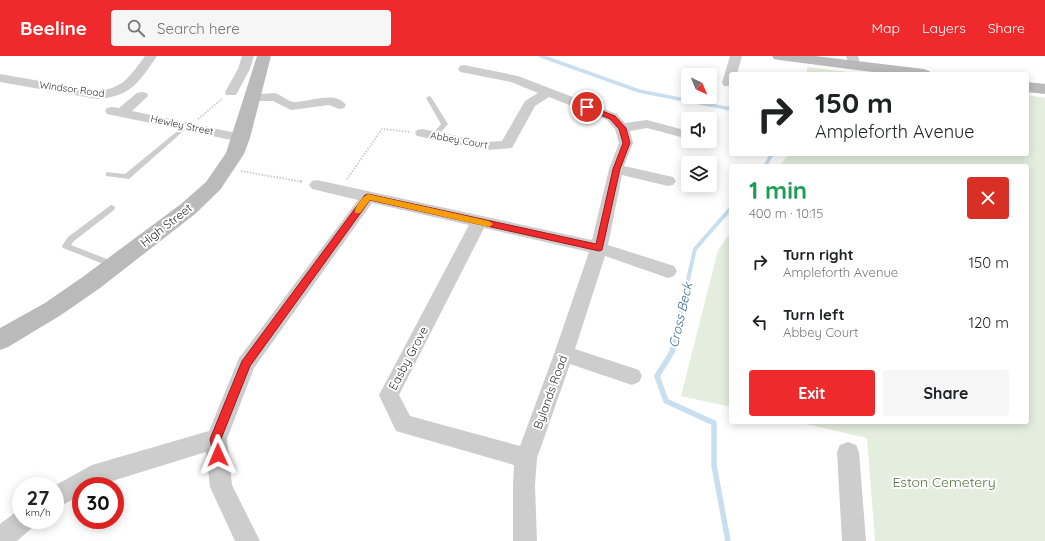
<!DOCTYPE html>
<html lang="en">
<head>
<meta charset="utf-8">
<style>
  body { margin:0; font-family:Quicksand,sans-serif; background:#f6f6f6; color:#202124; height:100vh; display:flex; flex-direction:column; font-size:15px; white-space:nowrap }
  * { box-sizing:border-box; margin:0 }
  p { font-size:13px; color:#757577 }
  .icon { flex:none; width:22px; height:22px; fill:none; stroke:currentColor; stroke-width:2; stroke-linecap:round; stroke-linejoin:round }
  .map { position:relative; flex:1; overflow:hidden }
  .details { position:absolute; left:729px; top:108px; width:300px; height:260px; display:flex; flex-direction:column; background:#fff; border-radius:4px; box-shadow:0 2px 10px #0003 }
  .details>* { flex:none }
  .guide { position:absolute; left:729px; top:16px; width:300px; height:84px; border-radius:4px; box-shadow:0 2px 10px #0003; background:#fff; color:#202124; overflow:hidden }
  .needle { width:26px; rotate:136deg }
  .fabs { position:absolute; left:681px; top:12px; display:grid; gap:8px }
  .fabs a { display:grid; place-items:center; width:36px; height:36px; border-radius:4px; background:#fff; box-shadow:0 2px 10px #0003; font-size:20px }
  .speed { position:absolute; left:12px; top:421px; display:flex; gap:8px; font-size:20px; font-weight:700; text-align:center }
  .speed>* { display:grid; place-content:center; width:52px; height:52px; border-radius:50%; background:#fff; box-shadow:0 2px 10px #0003; line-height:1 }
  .speed small { font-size:10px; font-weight:400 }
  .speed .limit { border:6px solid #d22; background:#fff; color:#111 }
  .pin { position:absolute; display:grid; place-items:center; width:34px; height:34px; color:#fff; margin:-17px; border:2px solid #fff; border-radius:50%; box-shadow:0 1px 4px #0007 }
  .me { position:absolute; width:44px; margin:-22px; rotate:359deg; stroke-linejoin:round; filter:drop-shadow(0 0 3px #0008) }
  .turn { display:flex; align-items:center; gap:14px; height:84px; padding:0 20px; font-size:18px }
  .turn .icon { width:52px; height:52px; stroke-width:2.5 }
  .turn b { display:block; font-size:28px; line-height:34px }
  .round { display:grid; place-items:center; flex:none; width:42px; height:42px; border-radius:4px; background:#f6f6f6 }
  .overview { display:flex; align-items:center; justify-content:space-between; height:68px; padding:0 20px }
  h1 { font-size:24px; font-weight:700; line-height:30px; color:#1e9e55 }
  .action { display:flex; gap:8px; margin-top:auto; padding:8px 20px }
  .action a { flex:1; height:46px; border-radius:4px; background:#ef2a2d; color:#fff; font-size:16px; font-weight:700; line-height:46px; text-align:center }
  .action a+a { background:#f6f6f6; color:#202124 }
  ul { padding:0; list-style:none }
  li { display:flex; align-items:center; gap:12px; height:60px; padding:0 20px }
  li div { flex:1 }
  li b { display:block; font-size:15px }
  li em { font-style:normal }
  header { display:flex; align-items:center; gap:24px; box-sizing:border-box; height:56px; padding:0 20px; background:#ef2a2d; color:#fff }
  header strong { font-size:19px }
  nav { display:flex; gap:22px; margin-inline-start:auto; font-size:14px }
  .search { width:280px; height:36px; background:#f6f6f6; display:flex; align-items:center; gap:10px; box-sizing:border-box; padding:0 14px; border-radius:4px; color:#757577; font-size:15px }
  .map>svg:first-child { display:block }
  .green { fill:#e5eede }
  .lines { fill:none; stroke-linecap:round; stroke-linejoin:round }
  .stream-far2 { stroke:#c9deee; stroke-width:3.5 }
  .stream-far1 { stroke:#c9deee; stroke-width:4 }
  .stream { stroke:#c9deee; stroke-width:5.5 }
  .path-far1 { stroke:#cdcdcd; stroke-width:2; stroke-dasharray:1.5 1.5; stroke-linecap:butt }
  .path { stroke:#cdcdcd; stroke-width:2.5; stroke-dasharray:2 2; stroke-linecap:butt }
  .lane { fill:#cdcdcd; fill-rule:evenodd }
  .street { fill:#cdcdcd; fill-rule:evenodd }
  .secondary { fill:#bababa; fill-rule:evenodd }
  .route { fill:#ef2a2d; stroke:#9b1b1d }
  .slow { fill:#f59e0b }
  .labels { text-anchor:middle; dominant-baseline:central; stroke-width:4; stroke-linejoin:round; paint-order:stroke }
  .far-street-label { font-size:10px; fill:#303030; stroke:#fff }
  .street-label { font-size:12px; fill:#303030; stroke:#fff }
  .water-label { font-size:13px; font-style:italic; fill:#396d98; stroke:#fff }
  .near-park-label { font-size:14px; fill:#506f3a; stroke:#fff }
</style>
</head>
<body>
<header>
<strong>Beeline</strong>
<div class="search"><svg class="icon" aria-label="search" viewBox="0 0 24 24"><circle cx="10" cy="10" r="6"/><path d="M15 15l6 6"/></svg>Search here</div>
<nav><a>Map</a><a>Layers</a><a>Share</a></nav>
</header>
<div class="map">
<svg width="1045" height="485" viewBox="0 0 1045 485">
  <rect width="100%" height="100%" fill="#fff"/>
  <g class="green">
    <path d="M807,11l57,7h-57z"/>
    <path d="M1027,39l18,3v443h-170l-8,-103 -70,-16h230v-256h-247l8,-12h239z"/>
    <path d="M731,176v175l-50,-11 37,-146z"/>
  </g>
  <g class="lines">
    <g class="stream-far2">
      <path d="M541,0l98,35 92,18"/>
      <path d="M765,110l7,-12"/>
    </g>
    <path class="stream-far1" d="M674,285l21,-92 36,-41"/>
    <path class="stream" d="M675,284l-3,12 -15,24 9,25 48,22v42l14,76"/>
    <g class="path-far1">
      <path d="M198,63l24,-20"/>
      <path d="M241,115l62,11"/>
      <path d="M347,123l35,-50 28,3"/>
    </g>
    <path class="path" d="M300,125l3,1"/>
    <g class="lane">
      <path d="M429,40l2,1 17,27 -12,14h-2l-3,-2 10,-12 -15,-26z"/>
      <path d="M186,68l3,2 -1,1 -59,52 -23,-3v-4l19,2z"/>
      <path d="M111,149l3,1 1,2 -1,2 -40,31 -3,4 46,18 1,2 -1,2h-6l-48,-19 -1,-2 6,-9z"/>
    </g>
    <g class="street">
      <path d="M145,0h12c-19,27 -25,40 -60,43l-97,-17v-8l97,17c26,-2 33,-15 48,-35z"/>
      <path d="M242,0h12l-4,13 -14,26h-10l-1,-3 13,-23z"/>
      <path d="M730,0h12l-5,18h-6v12h-7l-2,-3z"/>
      <path d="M846,0h12l2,9 -2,3h-8z"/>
      <path d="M464,9l54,11 99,38 8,9 22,-3 41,11v8l-41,-11 -17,3 3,12 -9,23 49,11 3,4 -3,4 -5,1 -46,-11 -14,70 66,21 3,5 -3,5 -6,2 -63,-22 -30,93 64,21 3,6 -3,6 -7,3 -62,-21 -33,94 -2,27 2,56h-24v-56l1,-20 -118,-34 -17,-36 90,-170 -97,-22 -118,165 -27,71 5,46 28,56h-25l-25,-54 -4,-35 -110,34h-15v9l-26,14v-23h-1l38,-21 117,-34 30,-73 119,-158 -46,-11 -3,-4 3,-4 5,-1 275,60 17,-71 10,-26 -4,-14 -8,-9 -58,-23 -14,9 -23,42 -25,2 -70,-14 -2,-3 2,-3 5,-1 65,13 15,-1 23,-40 13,-8 -27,-11 -51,-10 -2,-3 2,-3zM484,172l105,24 -35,102 -34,92 -110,-30 -11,-21z"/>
      <path d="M142,36l5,1 1,3 -16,15 109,23 5,1 2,3 -2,3 -5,1 -129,-27 -5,-1 -2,-3 2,-3 5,-1 7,1 18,-15z"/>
      <path d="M275,37c7,2 13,9 20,9 15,0 40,-12 51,3l-2,3 -5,1 -10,-4 -38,5 -18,-9h-26l-2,-3 2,-3z"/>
      <path d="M848,386l8,3 3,7 7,89h-24l-5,-89 3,-7z"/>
      <path d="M21,453v11h15l-4,8 -15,13h-17v-17l16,-12z"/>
    </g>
    <g class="secondary">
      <path d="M257,0h14l-21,82 -6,16 -24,36 -25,24 -95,74 -39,27 -53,32 -8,3v-22l45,-25 39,-27 97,-72 25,-22 20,-29z"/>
      <path d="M772,0h43l109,13 5,2 3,3h-44l-109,-14 -5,-1z"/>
      <path d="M1027,26l18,2v10l-18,-2z"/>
    </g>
  </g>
  <path class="route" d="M587,49l28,11 11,12 4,15 -10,26 -18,81 -3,1 -229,-51 -120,166 -29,73 2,16 -1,4 -4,1 -4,-1 -4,-20 32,-78 123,-166 3,-1 228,50 17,-75 10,-26 -4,-14 -9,-10 -25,-11v-2z"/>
  <path class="slow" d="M368,138l121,27 4,3 -4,3 -119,-27 -10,13h-5c-1,-5 7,-16 13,-19z"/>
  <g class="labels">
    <g class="far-street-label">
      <text transform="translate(72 33) rotate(8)">Windsor Road</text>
      <text transform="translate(182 69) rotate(12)">Hewley Street</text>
      <text transform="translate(459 84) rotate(10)">Abbey Court</text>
    </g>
    <g class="street-label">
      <text transform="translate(166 169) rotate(-38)">High Street</text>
      <text transform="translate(408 302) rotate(-62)">Easby Grove</text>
      <text transform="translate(550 336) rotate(-70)">Bylands Road</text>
    </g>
    <g class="water-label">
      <text transform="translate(680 259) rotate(-77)">Cross Beck</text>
    </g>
    <g class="near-park-label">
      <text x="944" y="426">Eston Cemetery</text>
    </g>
  </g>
</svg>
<div class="fabs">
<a><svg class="needle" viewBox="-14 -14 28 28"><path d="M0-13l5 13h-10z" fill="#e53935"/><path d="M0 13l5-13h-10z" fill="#757577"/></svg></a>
<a><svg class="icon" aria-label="sound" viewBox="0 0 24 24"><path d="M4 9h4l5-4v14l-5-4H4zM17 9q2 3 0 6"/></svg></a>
<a><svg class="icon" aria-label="layers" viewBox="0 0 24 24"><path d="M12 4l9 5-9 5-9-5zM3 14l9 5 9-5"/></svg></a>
</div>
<div class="speed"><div>27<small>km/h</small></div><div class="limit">30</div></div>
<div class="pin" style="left:587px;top:51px;background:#d93025"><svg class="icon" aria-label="arrive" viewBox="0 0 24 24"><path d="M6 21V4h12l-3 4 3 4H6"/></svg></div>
<svg class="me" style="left:218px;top:399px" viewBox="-20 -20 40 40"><path d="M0-17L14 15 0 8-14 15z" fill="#ef2a2d" stroke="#fff" stroke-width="4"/></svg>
<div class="guide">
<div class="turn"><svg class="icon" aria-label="right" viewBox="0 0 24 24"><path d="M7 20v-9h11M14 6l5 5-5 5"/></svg><div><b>150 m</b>Ampleforth Avenue</div></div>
</div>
<section class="details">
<div class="overview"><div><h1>1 min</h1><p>400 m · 10:15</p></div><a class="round" style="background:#d93025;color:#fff"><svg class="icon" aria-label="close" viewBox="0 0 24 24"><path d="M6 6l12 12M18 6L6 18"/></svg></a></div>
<ul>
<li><svg class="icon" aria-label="right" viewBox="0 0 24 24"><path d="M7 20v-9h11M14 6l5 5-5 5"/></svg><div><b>Turn right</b><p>Ampleforth Avenue</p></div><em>150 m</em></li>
<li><svg class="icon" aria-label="left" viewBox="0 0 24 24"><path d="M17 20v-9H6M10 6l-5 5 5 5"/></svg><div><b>Turn left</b><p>Abbey Court</p></div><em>120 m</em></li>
</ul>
<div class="action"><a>Exit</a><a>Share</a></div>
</section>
</div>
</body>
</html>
